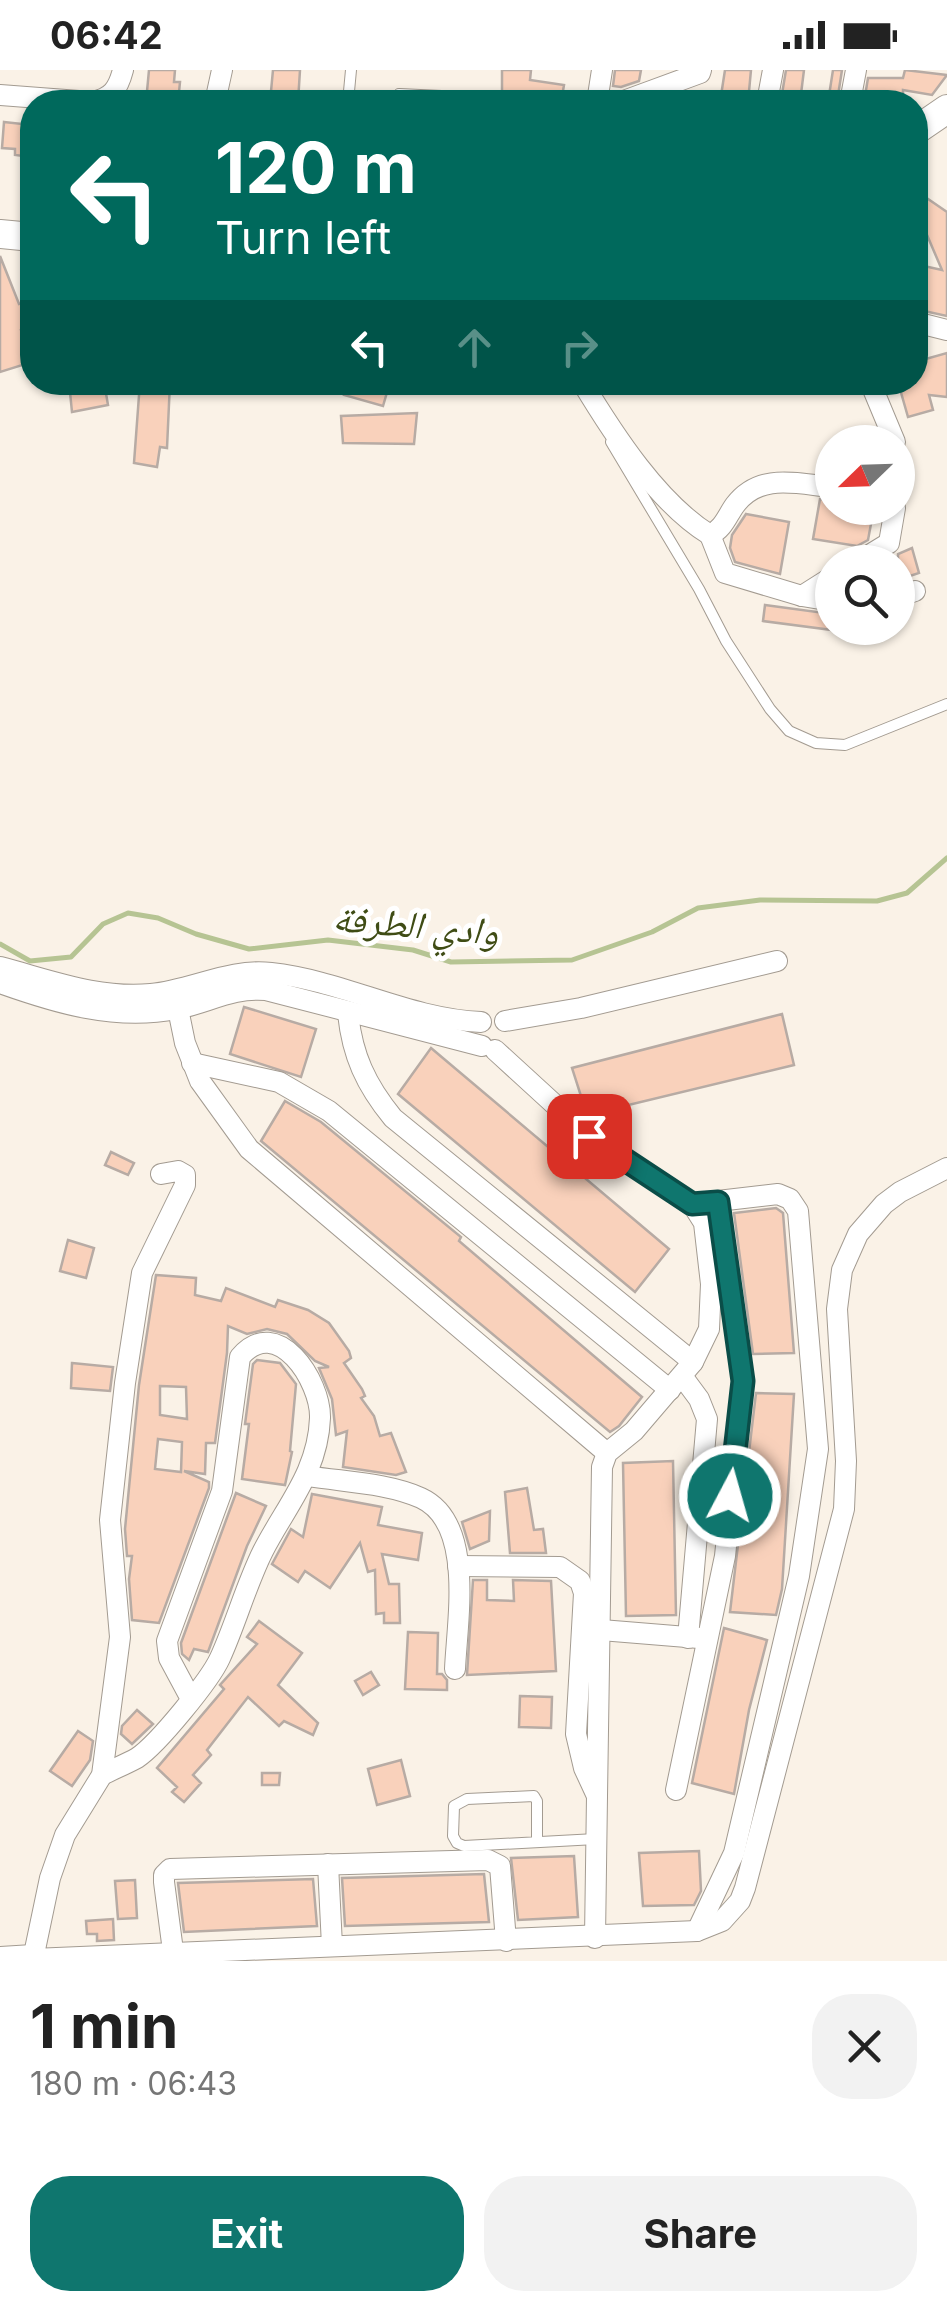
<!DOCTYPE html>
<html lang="en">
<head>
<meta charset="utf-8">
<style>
  body { margin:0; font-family:Inter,"Noto Naskh Arabic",sans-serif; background:#f2f2f2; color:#222; height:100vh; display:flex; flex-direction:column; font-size:38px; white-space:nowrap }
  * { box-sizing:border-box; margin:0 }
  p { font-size:32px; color:#767676 }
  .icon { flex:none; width:55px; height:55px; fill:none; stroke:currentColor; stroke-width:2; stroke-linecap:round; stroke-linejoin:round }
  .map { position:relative; height:1891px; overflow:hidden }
  .panel { display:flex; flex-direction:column; background:#fff; flex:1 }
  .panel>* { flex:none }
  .guide { position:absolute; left:20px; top:20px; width:908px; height:305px; border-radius:40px; box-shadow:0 2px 8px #0004; background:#00695c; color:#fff; overflow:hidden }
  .needle { width:65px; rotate:247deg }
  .tools { position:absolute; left:815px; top:355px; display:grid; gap:20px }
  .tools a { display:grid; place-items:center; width:100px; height:100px; border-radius:50%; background:#fff; box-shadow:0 2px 8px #0004; font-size:50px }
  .pin { position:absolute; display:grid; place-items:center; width:85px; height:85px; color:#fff; margin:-42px; border-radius:20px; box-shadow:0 5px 15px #0006 }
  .me { position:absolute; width:110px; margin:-55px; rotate:6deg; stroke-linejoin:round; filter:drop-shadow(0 0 8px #0008) }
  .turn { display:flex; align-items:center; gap:35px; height:210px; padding:0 30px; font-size:45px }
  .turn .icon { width:130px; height:130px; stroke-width:2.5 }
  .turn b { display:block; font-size:70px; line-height:85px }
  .lanes { display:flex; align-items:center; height:95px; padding:0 30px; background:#0003; justify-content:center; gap:50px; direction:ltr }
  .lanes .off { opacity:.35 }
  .round { display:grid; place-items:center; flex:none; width:105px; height:105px; border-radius:40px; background:#f2f2f2 }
  .headline { display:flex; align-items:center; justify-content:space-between; height:170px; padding:0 30px }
  h1 { font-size:60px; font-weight:700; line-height:75px }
  .button { display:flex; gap:20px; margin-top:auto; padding:20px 30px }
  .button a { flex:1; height:115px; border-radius:40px; background:#0f766e; color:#fff; font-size:40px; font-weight:700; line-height:115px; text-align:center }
  .button a+a { background:#f2f2f2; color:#222 }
  .status { display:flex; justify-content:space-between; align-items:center; height:70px; padding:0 50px; background:#fff; direction:ltr }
  .status svg { height:28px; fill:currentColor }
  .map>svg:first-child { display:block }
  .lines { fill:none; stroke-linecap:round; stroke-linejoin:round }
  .stream { stroke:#b6c493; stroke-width:5 }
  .building { fill:#f9d1bb; stroke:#b7aba4; stroke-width:2.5; fill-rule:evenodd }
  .lane-casing { stroke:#a39b91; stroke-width:12 }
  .street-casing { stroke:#a39b91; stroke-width:22 }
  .secondary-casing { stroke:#a39b91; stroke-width:30 }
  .lane { stroke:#fff; stroke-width:10 }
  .street { stroke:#fff; stroke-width:20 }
  .secondary { stroke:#fff; stroke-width:28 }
  .route-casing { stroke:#0a4d48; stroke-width:25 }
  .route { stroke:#0f766e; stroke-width:18 }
  .labels { text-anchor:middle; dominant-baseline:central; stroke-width:10; stroke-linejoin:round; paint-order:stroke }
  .water-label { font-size:38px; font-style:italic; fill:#3f4c15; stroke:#fff }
</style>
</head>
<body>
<div class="status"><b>06:42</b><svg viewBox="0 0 49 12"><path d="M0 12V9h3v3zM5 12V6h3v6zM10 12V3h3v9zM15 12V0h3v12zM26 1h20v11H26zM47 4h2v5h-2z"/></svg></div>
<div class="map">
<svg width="947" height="1891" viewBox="0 0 947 1891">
  <rect width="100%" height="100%" fill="#faf2e7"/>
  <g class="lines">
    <path class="stream" d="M0,874l30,17 41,-4 32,-33 25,-11 30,5 38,16 53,15 79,-9 85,10 38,12 121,-2 80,-28 46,-24 62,-8 117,1 30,-8 40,-35"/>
  </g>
  <g class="building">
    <path d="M149,0h26l-1,12h6l-2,20h-32z"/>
    <path d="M273,0h27l-2,32h-28z"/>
    <path d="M502,0h29l-1,10 34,5 -3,17h-23l1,-4 -37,-2z"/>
    <path d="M615,0h26l-2,11 -18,6 -8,-1z"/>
    <path d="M725,0h26l-3,32h-28z"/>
    <path d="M786,0h18l-4,32 -19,-2z"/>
    <path d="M833,0h9l-5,32h-9z"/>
    <path d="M905,0l42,5 -15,20 -29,-5v12h-39l4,-24h35z"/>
    <path d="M4,52l28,3v32l-17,-2v-6l-13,-1z"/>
    <path d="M915,120l32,22v104l-32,-7v-45l27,6 -18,-42 -9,-5z"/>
    <path d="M0,186l19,48 13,-4v26l-11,4 11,32 -32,10z"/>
    <path d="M947,283v44l-18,-2 4,15 -25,7 -10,-35h17v-20z"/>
    <path d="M69,312h35l4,23 -36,7z"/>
    <path d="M140,312h30l-3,66 -7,-1 -3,20 -23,-4z"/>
    <path d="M348,312h42l-7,24 -39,-11z"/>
    <path d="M417,343l-3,31 -71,-1 -2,-27z"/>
    <path d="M820,429l12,1v8h42l-6,32 -11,6 -44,-7z"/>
    <path d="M746,444l43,8 -9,52 -45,-12 -5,-14 2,-13z"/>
    <path d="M912,478l7,25 -21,7v-26z"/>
    <path d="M765,535l67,9v16l-69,-9z"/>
    <path d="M244,937l72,22 -15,48 -71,-23z"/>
    <path d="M782,944l12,51 -207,50 -15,-47z"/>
    <path d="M431,978l238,201 -34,43 -237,-198z"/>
    <path d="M285,1031l36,21 140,115 -2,4 183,156 -23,29 -9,6 -349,-291z"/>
    <path d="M111,1082l23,11 -6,12 -23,-10z"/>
    <path d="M776,1138l7,5 11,140 -41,1 -19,-141z"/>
    <path d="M68,1170l26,8 -8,30 -26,-7z"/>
    <path d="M156,1205l40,3 -1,17 26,6 5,-13 49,19 3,-7 30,10 21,13 20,28 2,7 -7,5 18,26 3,7 -4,2 13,18 6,20 11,-3 15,39 -10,3 -53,-8 4,-36 -11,4 -4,-36 -13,-31 10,-1 -14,-6 -28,-27 -20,-5 -20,5 -19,-8 -1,27 -12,90h-9l-1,31 -21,-3 25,11v6l-50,135 -27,-3 -3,-41 3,-23h-5l-2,-27 14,-144zM160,1316l26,1 1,32 -27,-4zM158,1369l24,3 -1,30 -26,-3z"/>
    <path d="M257,1290l23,3 16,21 -6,67 2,1 -7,33 -43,-6 7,-55h-4l8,-60z"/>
    <path d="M72,1293l41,4 -3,24 -39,-3z"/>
    <path d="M756,1323l38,1 -12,195 -6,26 -46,-3z"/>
    <path d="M673,1391l3,154 -50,1 -3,-153z"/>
    <path d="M527,1418l7,42 9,-1 3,24h-36l-5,-61z"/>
    <path d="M236,1423l30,13 -19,40 -39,106 -14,-3 -5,11 -7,-6 -1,-11z"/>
    <path d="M312,1424l70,13 -4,18 44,8 -4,27 -36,-6 7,30h10l1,39h-16v-10l-8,1 -1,-44 -7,2 -8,-29 -30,45 -25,-17 -7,11 -26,-18 19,-35 12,8z"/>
    <path d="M490,1441l-1,30 -19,8 -8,-27z"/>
    <path d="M473,1510h14v20l27,1 -1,-21 38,1 5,90 -89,4z"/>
    <path d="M259,1551l43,32 -24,32 40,38 -5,12 -29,-14 -5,5 -31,-29 -41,53 4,5 -18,20 8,8 -17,19 -12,-10 5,-5 -20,-19 67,-79 -4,-4 37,-41 -10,-7z"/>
    <path d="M724,1558l43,12 -18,70 -15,84 -42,-11z"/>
    <path d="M408,1562l30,1 -1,41h5l5,6v10l-42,-1z"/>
    <path d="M371,1602l8,13 -16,10 -8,-14z"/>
    <path d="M520,1626l32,1 -1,31 -32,-1z"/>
    <path d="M137,1640l16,14 -21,20 -11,-10 1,-8z"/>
    <path d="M78,1661l15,10 -3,19 -18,26 -22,-15z"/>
    <path d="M401,1690l9,36 -33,9 -9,-36z"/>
    <path d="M262,1703h18l-1,12h-17z"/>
    <path d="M699,1781l2,40 -7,14 -51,1 -4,-53z"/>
    <path d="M574,1786l4,61 -60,3 -7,-62z"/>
    <path d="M484,1804l5,48 -144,4 -3,-48z"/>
    <path d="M313,1809l4,47 -133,6 -6,-49z"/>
    <path d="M135,1810l2,38 -19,1 -3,-38z"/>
    <path d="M113,1849l1,21 -17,1v-7h-10l-1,-13z"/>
  </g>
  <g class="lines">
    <g class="lane-casing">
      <g id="lane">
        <path d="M348,32l3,-32"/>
        <path d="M398,32l1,-8 64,3"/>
        <path d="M611,372l88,147 27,52 44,68 19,22 27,12 29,2 102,-41"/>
        <path d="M537,1771v-40l-3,-5 -67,3 -13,7 -1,30 4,7 7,3 132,-7"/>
      </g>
    </g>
    <g class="street-casing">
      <g id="street">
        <path d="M0,25l92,7c20,-4 26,-13 31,-32"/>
        <path d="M215,32l7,-32"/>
        <path d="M597,32l5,-32"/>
        <path d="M621,32l79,-29 1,-3"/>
        <path d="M767,32l6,-32"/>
        <path d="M850,32l6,-32"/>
        <path d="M915,252l32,8"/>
        <path d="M582,312c32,53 76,121 128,153 14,-7 17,-19 25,-30 25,-33 62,-21 97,-18"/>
        <path d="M870,312l25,60"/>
        <path d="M710,465l15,38 77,23 30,5"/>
        <path d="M858,492l31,-19 6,-35"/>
        <path d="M802,526l30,-19"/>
        <path d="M898,527l17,-6"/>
        <path d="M0,897c50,13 98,32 151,27 41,-4 79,-26 120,-21 73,8 137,46 210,49"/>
        <path d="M0,913c56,20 115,38 176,26 32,-6 56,-22 90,-19l216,56"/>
        <path d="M178,939l7,34 15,38 49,68 358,304"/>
        <path d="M348,943c4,42 18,72 45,105l300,244"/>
        <path d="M505,951l76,-13 196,-47"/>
        <path d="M495,980l94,86 103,68 12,19 7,61 -2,45 -16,33 -59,69 -27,22 -5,14 -5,329"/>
        <path d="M192,993l87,19 50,29 341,279"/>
        <path d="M161,1104l17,-3 7,4v10l-43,88 -17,110 -15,137 10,117 -18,138 -37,60 -15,43 -17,81 664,-28 25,-10 18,-20 5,-13 99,-379 2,-48 -9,-152 5,-39 16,-36 26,-30 16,-12 47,-24"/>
        <path d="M692,1134l86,-10 12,5 8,12 20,238 -19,127 -65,277 -37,78"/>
        <path d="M682,1306l17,23 8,20 -19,219"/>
        <path d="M308,1406c36,6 80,7 113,22 54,25 36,123 34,171"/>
        <path d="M458,1496l102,1 20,14 4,12 -8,141 8,34 13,28 -2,142"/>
        <path d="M601,1560l98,8"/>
        <path d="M102,1705c12,-6 24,-11 35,-17 21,-14 73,-78 83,-100 16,-35 26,-73 43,-107 23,-45 55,-79 57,-133 1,-37 -43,-105 -80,-61l-18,134 -55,150 2,17 22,41"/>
        <path d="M676,1720l49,-234 18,-175 -25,-180"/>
        <path d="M328,1794l4,82"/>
        <path d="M173,1881l-9,-69v-7l6,-6 318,-9 12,6 6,75"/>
      </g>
    </g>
    <g class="secondary-casing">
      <g id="secondary">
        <path d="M915,61l32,-22"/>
        <path d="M0,164l32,3"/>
        <path d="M0,1891l33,-2"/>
      </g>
    </g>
    <use href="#lane" class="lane"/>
    <use href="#street" class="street"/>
    <use href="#secondary" class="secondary"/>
  </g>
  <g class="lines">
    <g class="route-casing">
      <path id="route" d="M589,1066l103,68 26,-2 25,179 -13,115"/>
    </g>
    <use href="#route" class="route"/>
  </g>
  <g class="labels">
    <g class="water-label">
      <text transform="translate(416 854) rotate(5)">وادي الطرفة</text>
    </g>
  </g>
</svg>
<div class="tools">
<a><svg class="needle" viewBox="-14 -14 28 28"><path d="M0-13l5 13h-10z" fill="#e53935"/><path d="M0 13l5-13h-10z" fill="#767676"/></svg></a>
<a><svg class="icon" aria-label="search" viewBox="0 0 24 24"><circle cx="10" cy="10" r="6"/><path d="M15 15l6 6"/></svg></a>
</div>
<div class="pin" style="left:589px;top:1066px;background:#d93025"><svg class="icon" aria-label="arrive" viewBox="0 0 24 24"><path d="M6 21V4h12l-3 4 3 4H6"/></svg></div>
<svg class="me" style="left:730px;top:1426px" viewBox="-20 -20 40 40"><circle r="17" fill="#0f766e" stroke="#fff" stroke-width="3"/><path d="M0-11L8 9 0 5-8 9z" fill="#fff"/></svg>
<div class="guide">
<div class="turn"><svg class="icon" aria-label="left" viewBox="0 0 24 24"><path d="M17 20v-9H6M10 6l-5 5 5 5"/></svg><div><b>120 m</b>Turn left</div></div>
<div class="lanes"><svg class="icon" aria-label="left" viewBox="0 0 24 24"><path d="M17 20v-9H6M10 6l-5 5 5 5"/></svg><svg class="icon off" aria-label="ahead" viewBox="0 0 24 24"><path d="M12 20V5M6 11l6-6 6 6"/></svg><svg class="icon off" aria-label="right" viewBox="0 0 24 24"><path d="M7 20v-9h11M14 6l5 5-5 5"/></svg></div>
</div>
</div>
<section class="panel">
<div class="headline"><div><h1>1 min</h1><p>180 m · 06:43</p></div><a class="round"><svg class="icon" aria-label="close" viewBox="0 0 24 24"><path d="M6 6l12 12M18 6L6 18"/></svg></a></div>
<div class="button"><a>Exit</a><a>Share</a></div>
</section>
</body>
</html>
